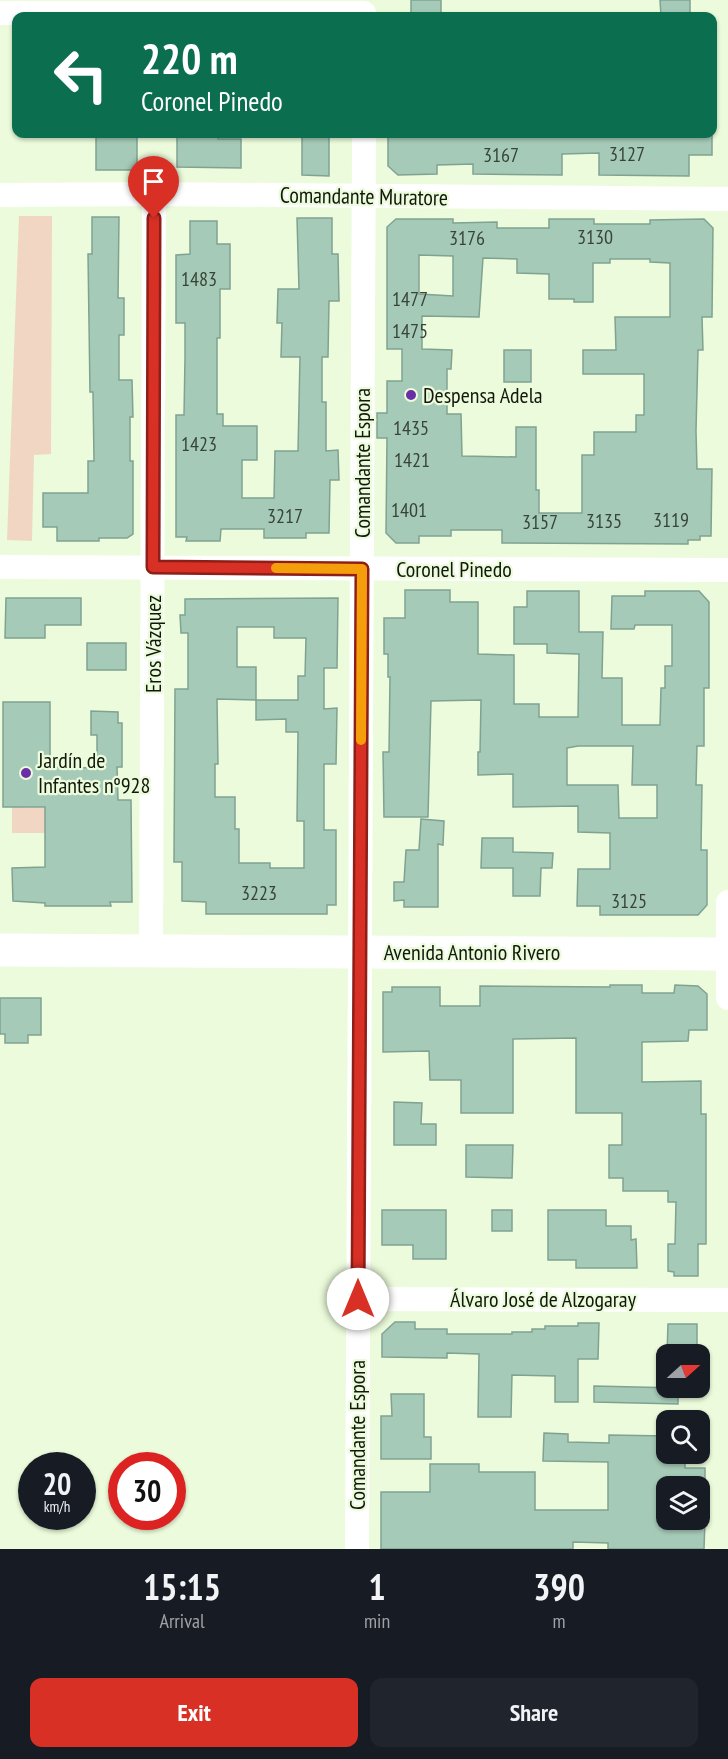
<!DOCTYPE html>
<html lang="en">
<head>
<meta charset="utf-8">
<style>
  body { margin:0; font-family:"PT Sans Narrow",sans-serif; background:#20242c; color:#f1f3f6; height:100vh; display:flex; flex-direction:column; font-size:22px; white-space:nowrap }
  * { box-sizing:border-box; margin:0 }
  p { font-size:20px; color:#9ea1a6 }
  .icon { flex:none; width:33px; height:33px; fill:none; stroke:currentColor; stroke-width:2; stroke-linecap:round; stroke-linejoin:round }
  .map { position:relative; height:1549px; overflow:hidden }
  .panel { display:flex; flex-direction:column; background:#171b24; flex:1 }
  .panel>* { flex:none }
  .hud { position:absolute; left:12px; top:12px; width:705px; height:126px; border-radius:12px; box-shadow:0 2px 4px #0004; background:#0b6e4f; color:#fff; overflow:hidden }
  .needle { width:39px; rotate:69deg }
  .tools { position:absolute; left:656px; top:1344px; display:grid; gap:12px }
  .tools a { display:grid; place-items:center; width:54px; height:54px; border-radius:12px; background:#171b24; box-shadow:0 2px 4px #0004; font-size:30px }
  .speed { position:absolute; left:18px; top:1452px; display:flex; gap:12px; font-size:30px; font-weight:700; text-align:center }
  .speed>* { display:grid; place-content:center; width:78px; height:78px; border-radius:50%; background:#171b24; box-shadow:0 2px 4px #0004; line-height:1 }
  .speed small { font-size:15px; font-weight:400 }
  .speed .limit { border:9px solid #d22; background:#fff; color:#111 }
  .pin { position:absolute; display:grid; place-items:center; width:51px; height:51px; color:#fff; margin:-62px -26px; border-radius:50% 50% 50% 0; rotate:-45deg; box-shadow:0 0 6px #0007 }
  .pin .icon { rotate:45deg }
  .me { position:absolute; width:66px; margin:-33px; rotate:0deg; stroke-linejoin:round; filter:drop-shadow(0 0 4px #0008) }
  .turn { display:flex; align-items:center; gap:21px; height:126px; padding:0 30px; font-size:27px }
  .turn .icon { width:78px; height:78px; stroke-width:2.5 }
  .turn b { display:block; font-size:42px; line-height:51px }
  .eta { display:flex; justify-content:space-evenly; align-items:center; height:102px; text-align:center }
  .eta b { font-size:36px; font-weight:700; line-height:42px }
  .primary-button { display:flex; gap:12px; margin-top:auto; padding:12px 30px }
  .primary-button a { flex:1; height:69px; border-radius:12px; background:#d93025; color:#fff; font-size:24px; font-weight:700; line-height:69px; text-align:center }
  .primary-button a+a { background:#20242c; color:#f1f3f6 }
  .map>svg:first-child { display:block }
  .green { fill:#f1d7c3 }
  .building { fill:#a6cab8; stroke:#80a291; stroke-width:1.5; fill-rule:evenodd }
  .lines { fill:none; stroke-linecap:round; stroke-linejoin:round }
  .street { stroke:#fff; stroke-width:24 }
  .secondary { stroke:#fff; stroke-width:33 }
  .route-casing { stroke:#8d1f18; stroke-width:15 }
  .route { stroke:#d93025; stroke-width:10 }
  .slow { stroke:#f59e0b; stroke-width:10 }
  .poi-dot { fill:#6b2fa5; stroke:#ebfbdb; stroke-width:2 }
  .labels { text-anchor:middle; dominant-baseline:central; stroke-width:4.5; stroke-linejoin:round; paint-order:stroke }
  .number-label { font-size:20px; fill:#374437 }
  .street-label { font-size:22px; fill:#12180c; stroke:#ebfbdb }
  .poi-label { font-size:22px; fill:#12180c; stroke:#ebfbdb; text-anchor:start }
</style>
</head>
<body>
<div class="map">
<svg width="728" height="1549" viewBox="0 0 728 1549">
  <rect width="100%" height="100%" fill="#ebfbdb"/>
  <g class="green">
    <path d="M19,216h33l-1,238 -17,1 -2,86 -25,-1z"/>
    <path d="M12,807l38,1v25h-38z"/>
  </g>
  <g class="building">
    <rect x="411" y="0" width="30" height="16"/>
    <path d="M660,0h30v16h-29z"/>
    <rect x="96" y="134" width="41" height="36"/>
    <path d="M177,134h41v5h23v29l-64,-1z"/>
    <path d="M302,134h27v42l-27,-1z"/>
    <path d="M388,134h324v21h-23v21l-90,-1v-22l-37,1v21l-89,-1v-10l-36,1v9l-39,1 -10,-9z"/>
    <path d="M92,217h27l-1,81h6v37h-5v45h13l1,37h-3v44h3v73l-6,4h-28v3h-42v-14h-14v-34h45v-32h6l-1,-69h-3l-2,-138h4z"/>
    <path d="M297,218h35v36h6l1,47h-10l-1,56h-6v45h4v49l12,-1 1,30h-9l-1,53h-23v5h-42v-9h-43l-1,12h-34l1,-4h-11v-122h8l1,-57v-35h-9v-68l14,-1v-33h27v23h13v45h-10v49h-3v76h6v12h34v34h-15v38h32l1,-47h23l2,-94h-19l1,-34h-5l1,-34h21z"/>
    <path d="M396,219h57v4l44,-1v6h52v-9h45v5h56v-4l54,-1 9,9 -1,89h-10l1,33h-5l-2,81 1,38h15l-1,67h-11v4h-12v4l-186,-1v-13h-51v6h-32v7h-23l-10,-10 1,-95h-10v-25h10v-32h15v-32h-15v-122zM419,255l34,1v40l-34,-2zM483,258l34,1v14l32,1v25h25v3h19v-39h17v-4h40v3l20,1v54h-55l1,33h-33v24h61v41h-8v17h-42v23h-12v58h-43v-23h-3v-63h-20v30l-54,-1 -1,-42h-14v-45h4l1,-19 -30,-1v-33l57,1z"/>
    <rect x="504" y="350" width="27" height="32"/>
    <path d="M405,590h45v12h28v52l36,1v49h25v13h39l1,-63 -32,-1v-9h-33v-37h13v-16h52v41h24l-1,46h20v47h38l1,-37h4v-22h7v-41h-37l-1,4h-23l1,-33h33v-5h54l10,11v86h-5v58h-7l-1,39h6l-1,65h6v55l-9,10h-98v-9h-23l1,-37h32v-36l-32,-1v-26l-65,1v-33l-35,1v-23h2l1,-52 -50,1 -3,116h-44l-1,-65h6l1,-75h-2v-23h-4v-36h21zM578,746h55l-1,39h25v33h-38l-1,-33h-51v-37z"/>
    <path d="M6,598h75v27h-36v13h-40z"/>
    <path d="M338,598l-1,70h-13v41l13,-1 -1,56h-12v66h12v75h-9v9h-121v-12l-24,-1v-39h-8l1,-173h13v-56h-7l-1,-18h5v-16zM237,627h37v11h32l-1,38h-7v24h-42v-33h-19zM217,699l39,1v20l30,-1v13h12l-1,89h7v47h-34v-5h-31v-34h-4v-32h-20v-33h3z"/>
    <rect x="87" y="643" width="39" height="27"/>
    <path d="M3,702h47v65l47,1v-33h-6v-24l27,1v11h4v44h-5l1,33h13l1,102h-22l1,4h-66v-3l-32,-2 -1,-33 33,-1v-60h-42z"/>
    <path d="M421,819l23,2 -1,24 -5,-1v63h-34v-7l-10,1v-19h10l2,-32h13z"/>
    <path d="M482,838h31v14l40,1 -1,15h-11l-1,28h-27v-28h-32z"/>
    <path d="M610,985h32v8h32l1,-8 23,1 9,8v36h-18l-1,11 -46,1v40l59,-1v33h5v130h-8v32h-24v-4l-6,-1v-27h7l1,-42h-8v-11h-45v-13h-14v-33h13v-32h-46v-75l-63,1v74h-52v-33h-31l-1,-29 -46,1v-60h9v-5h48v19h40v-20l130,1z"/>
    <path d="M0,998h41v37h-13v8h-23v-9h-5z"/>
    <path d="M394,1102l28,1 -1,21h15v21h-42z"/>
    <path d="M466,1145h47l-1,33 -46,-1z"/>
    <path d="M382,1210h64v49h-33v-14h-31z"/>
    <rect x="492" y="1210" width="20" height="21"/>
    <path d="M548,1210h58v16h25v14l5,-1 1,29h-61v-8h-28z"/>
    <path d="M395,1322h20v7h32v5h65v-2h20v-3h13v-3h33v-3h21l-1,36h-20v43h-23v-26l-43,-1 -1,42h-33l1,-63 -32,-1v5l-65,-1v-23z"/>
    <path d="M668,1324h29v30h-30z"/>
    <path d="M594,1386l84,2v16l-84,-2z"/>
    <path d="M391,1394h33v43h7v22h-50v-43h11z"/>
    <path d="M544,1433l24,1v8l41,1v-8l57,1v18h19v14h20v18h-39v34h39l-1,29h-96v-6l-35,-1v7h-192v-57h49v-28h49v8h56v38h73v-48l-65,-1z"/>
  </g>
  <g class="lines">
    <g class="street">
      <path d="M0,13h364"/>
      <path d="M0,195l154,-1 574,5"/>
      <path d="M0,567l728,3"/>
      <path d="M728,902v96"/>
      <path d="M151,950l3,-756"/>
      <path d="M358,1299l370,1"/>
      <path d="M357,1549l7,-1415"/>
    </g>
    <path class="secondary" d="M0,950l728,4"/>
  </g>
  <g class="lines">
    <g class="route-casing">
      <path id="route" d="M154,218l-1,349 209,2 -4,730"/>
    </g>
    <use href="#route" class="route"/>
    <path class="slow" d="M276,568l86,1 -1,171"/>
  </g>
  <g class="poi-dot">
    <circle cx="411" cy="395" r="6"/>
    <circle cx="26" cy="773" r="6"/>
  </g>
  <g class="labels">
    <g class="number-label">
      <text x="627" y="154">3127</text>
      <text x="501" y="155">3167</text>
      <text x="595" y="237">3130</text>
      <text x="467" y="238">3176</text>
      <text x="199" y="279">1483</text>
      <text x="410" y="299">1477</text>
      <text x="410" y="331">1475</text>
      <text x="411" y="428">1435</text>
      <text x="199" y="444">1423</text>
      <text x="412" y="460">1421</text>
      <text x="409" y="510">1401</text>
      <text x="285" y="516">3217</text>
      <text x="671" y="520">3119</text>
      <text x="604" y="521">3135</text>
      <text x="540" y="522">3157</text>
      <text x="259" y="893">3223</text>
      <text x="629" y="901">3125</text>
    </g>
    <g class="street-label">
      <text transform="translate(364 196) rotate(1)">Comandante Muratore</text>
      <text transform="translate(362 463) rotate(-90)">Comandante Espora</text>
      <text x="454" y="569">Coronel Pinedo</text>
      <text transform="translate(153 644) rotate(-90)">Eros Vázquez</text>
      <text x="472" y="952">Avenida Antonio Rivero</text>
      <text x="543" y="1299">Álvaro José de Alzogaray</text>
      <text transform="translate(357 1435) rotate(-90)">Comandante Espora</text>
    </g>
    <g class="poi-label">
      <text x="423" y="395">Despensa Adela</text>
      <text x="38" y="760">Jardín de<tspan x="38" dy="25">Infantes nº928</tspan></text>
    </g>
  </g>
</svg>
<div class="tools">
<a><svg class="needle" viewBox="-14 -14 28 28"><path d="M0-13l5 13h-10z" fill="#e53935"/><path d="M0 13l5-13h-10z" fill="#9ea1a6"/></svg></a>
<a><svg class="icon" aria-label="search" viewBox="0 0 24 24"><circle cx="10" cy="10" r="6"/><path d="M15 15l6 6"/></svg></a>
<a><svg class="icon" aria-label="layers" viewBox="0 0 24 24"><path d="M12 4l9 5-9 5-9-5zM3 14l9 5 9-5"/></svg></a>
</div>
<div class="speed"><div>20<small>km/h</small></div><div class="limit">30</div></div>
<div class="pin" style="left:154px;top:218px;background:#d93025"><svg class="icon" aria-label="arrive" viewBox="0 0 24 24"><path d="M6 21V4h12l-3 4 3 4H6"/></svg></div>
<svg class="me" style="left:358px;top:1299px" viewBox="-20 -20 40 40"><circle r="19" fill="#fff"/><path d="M0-13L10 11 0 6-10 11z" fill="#d93025"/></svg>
<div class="hud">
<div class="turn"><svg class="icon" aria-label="left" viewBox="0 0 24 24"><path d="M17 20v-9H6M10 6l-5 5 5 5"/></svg><div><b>220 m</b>Coronel Pinedo</div></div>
</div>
</div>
<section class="panel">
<div class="eta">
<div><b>15:15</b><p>Arrival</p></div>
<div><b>1</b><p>min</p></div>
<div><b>390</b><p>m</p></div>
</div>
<div class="primary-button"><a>Exit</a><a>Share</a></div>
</section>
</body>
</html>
